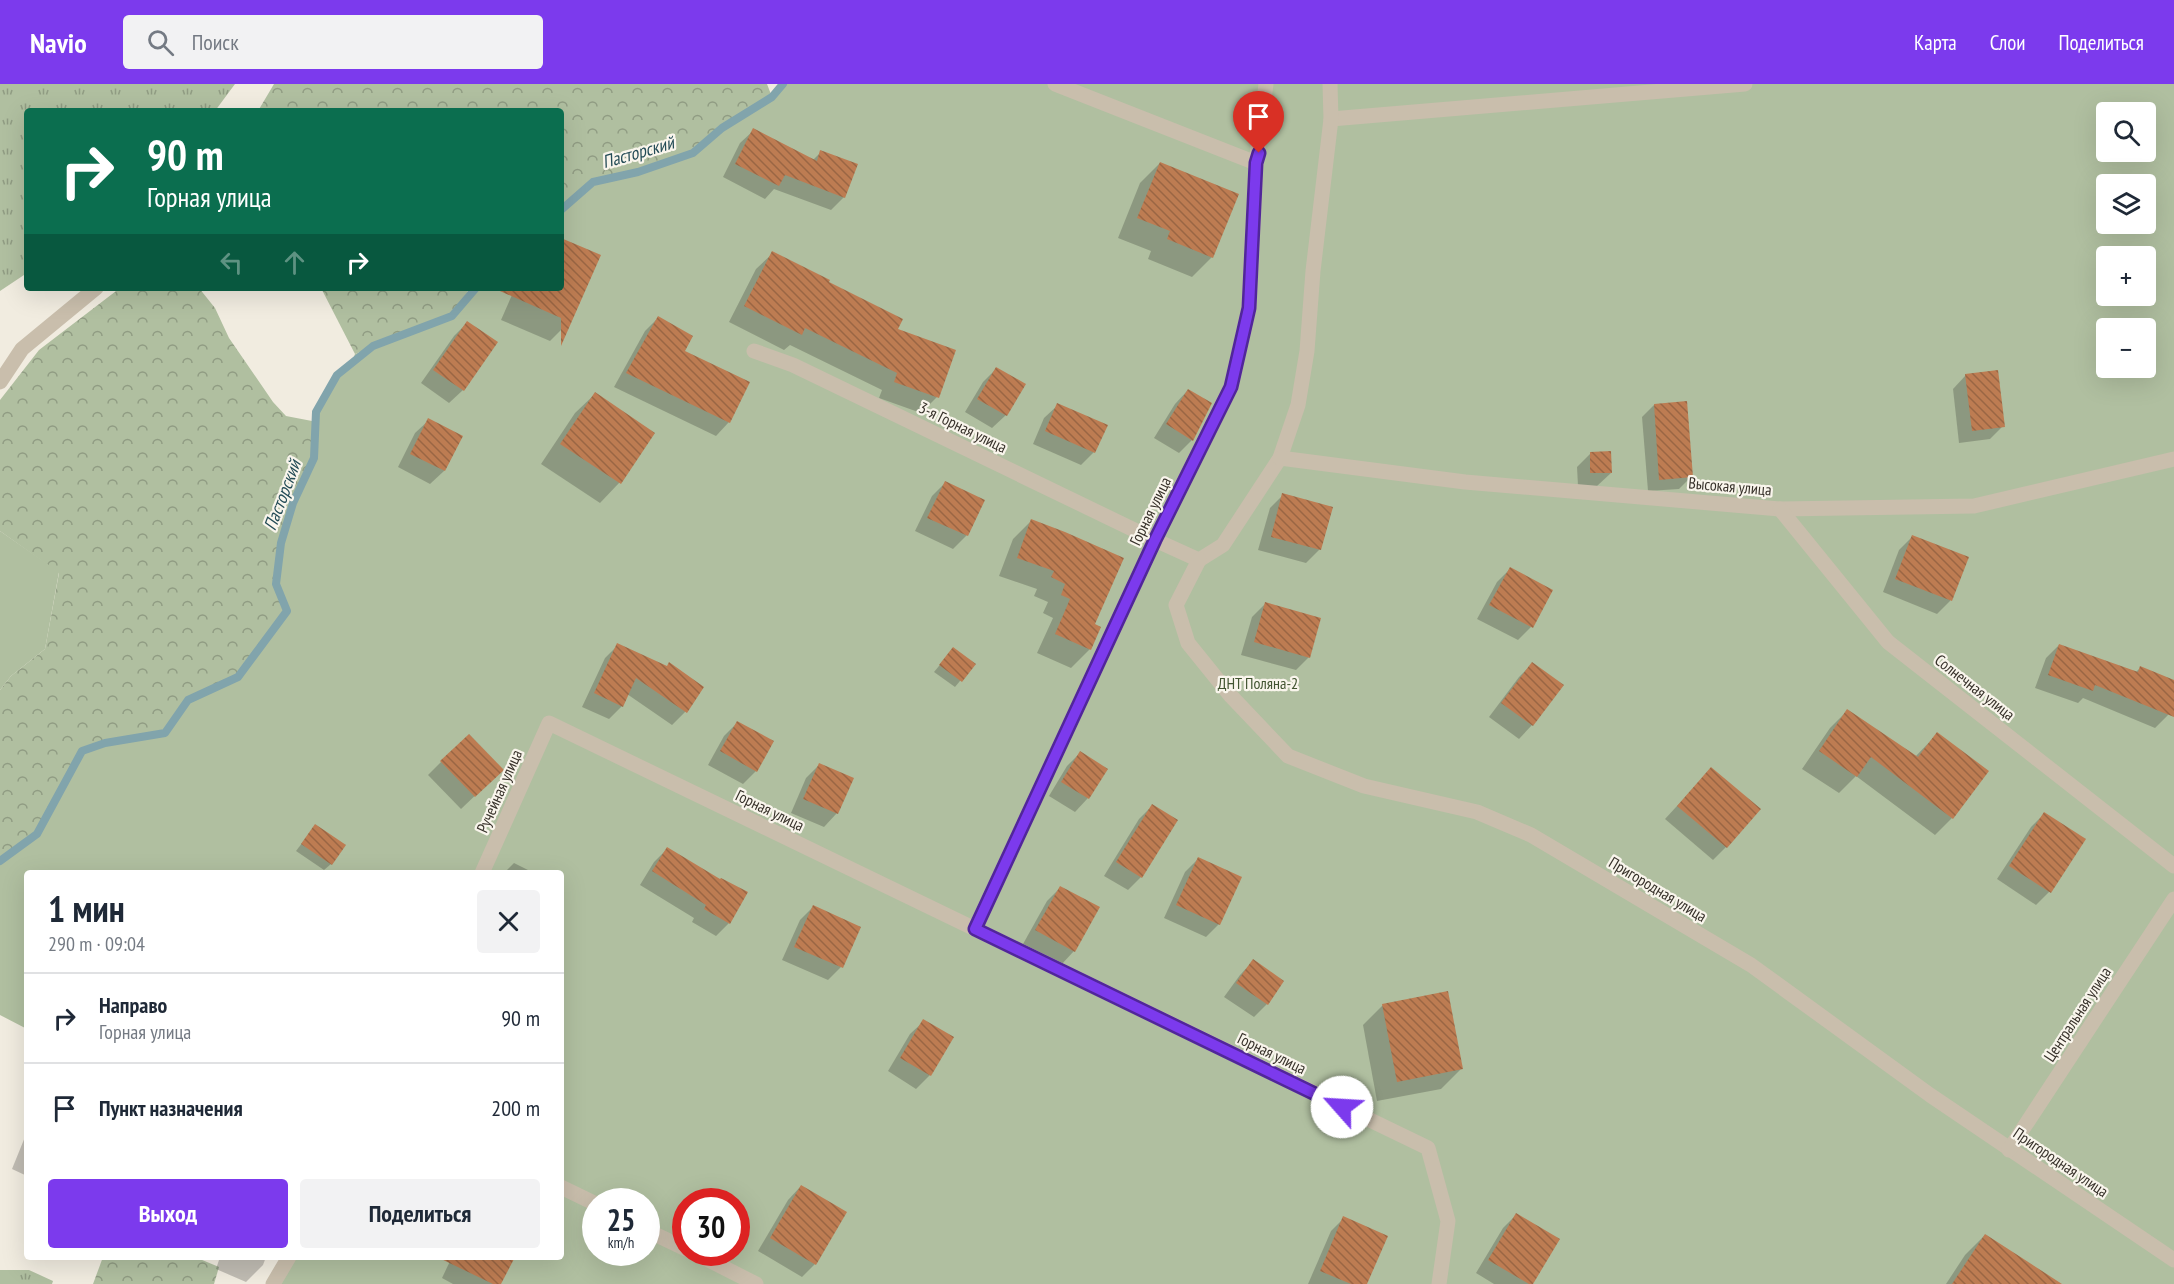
<!DOCTYPE html>
<html lang="ru">
<head>
<meta charset="utf-8">
<style>
  body { margin:0; font-family:"PT Sans Narrow",sans-serif; background:#f2f2f3; color:#1f2937; height:100vh; display:flex; flex-direction:column; font-size:22px; white-space:nowrap }
  * { box-sizing:border-box; margin:0 }
  p { font-size:20px; color:#747a83 }
  .icon { flex:none; width:33px; height:33px; fill:none; stroke:currentColor; stroke-width:2; stroke-linecap:round; stroke-linejoin:round }
  .map { position:relative; flex:1; overflow:hidden }
  .sheet { position:absolute; left:24px; top:786px; width:540px; height:390px; display:flex; flex-direction:column; background:#fff; border-radius:6px; box-shadow:0 6px 24px #0002 }
  .sheet>* { flex:none }
  .guide { position:absolute; left:24px; top:24px; width:540px; height:183px; border-radius:6px; box-shadow:0 6px 24px #0002; background:#0b6e4f; color:#fff; overflow:hidden }
  .fabs { position:absolute; left:2096px; top:18px; display:grid; gap:12px }
  .fabs a { display:grid; place-items:center; width:60px; height:60px; border-radius:6px; background:#fff; box-shadow:0 6px 24px #0002; font-size:30px }
  .speed { position:absolute; left:582px; top:1104px; display:flex; gap:12px; font-size:30px; font-weight:700; text-align:center }
  .speed>* { display:grid; place-content:center; width:78px; height:78px; border-radius:50%; background:#fff; box-shadow:0 6px 24px #0002; line-height:1 }
  .speed small { font-size:15px; font-weight:400 }
  .speed .limit { border:9px solid #d22; background:#fff; color:#111 }
  .pin { position:absolute; display:grid; place-items:center; width:51px; height:51px; color:#fff; margin:-62px -26px; border-radius:50% 50% 50% 0; rotate:-45deg; box-shadow:0 0 6px #0007 }
  .pin .icon { rotate:45deg }
  .me { position:absolute; width:66px; margin:-33px; rotate:296deg; stroke-linejoin:round; filter:drop-shadow(0 0 4px #0008) }
  .turn { display:flex; align-items:center; gap:21px; height:126px; padding:0 24px; font-size:27px }
  .turn .icon { width:78px; height:78px; stroke-width:2.5 }
  .turn b { display:block; font-size:42px; line-height:51px }
  .lanes { display:flex; align-items:center; height:57px; padding:0 24px; background:#0003; justify-content:center; gap:30px; direction:ltr }
  .lanes .off { opacity:.35 }
  .round { display:grid; place-items:center; flex:none; width:63px; height:63px; border-radius:6px; background:#f2f2f3 }
  .headline { display:flex; align-items:center; justify-content:space-between; height:102px; padding:0 24px }
  h1 { font-size:36px; font-weight:600; line-height:45px }
  .action { display:flex; gap:12px; margin-top:auto; padding:12px 24px }
  .action a { flex:1; height:69px; border-radius:6px; background:#7c3aed; color:#fff; font-size:24px; font-weight:600; line-height:69px; text-align:center }
  .action a+a { background:#f2f2f3; color:#1f2937 }
  ul { padding:0; list-style:none }
  li { display:flex; align-items:center; gap:18px; height:90px; padding:0 24px; border-top:2px solid #e0e1e3 }
  li div { flex:1 }
  li b { display:block; font-size:22px }
  li em { font-style:normal }
  header { display:flex; align-items:center; gap:36px; box-sizing:border-box; height:84px; padding:0 30px; background:#7c3aed; color:#fff }
  header strong { font-size:28px }
  nav { display:flex; gap:33px; margin-inline-start:auto; font-size:21px }
  .search { width:420px; height:54px; background:#f2f2f3; display:flex; align-items:center; gap:15px; box-sizing:border-box; padding:0 21px; border-radius:6px; color:#747a83; font-size:22px }
  .map>svg:first-child { display:block }
  .grass { fill:url(#grass-tufts) }
  .forest { fill:url(#forest-crowns) }
  .garden { fill:#b0bfa0; fill-rule:evenodd }
  .shadow { fill:#0003 }
  .lines { fill:none; stroke-linecap:round; stroke-linejoin:round }
  .stream { stroke:#81a4ac; stroke-width:8 }
  .building { fill:url(#building-back-hatch) }
  .minor { stroke:#c9beac; stroke-width:15 }
  .route-casing { stroke:#51269a; stroke-width:15 }
  .route { stroke:#7c3aed; stroke-width:10 }
  .labels { text-anchor:middle; dominant-baseline:central; stroke-width:4.5; stroke-linejoin:round; paint-order:stroke }
  .street-label { font-size:16px; fill:#37312a; stroke:#f9f5ec }
  .park-label { font-size:16px; fill:#415430; stroke:#f9f5ec }
  .water-label { font-size:18px; font-style:italic; fill:#234b56; stroke:#f9f5ec }
</style>
</head>
<body>
<header>
<strong>Navio</strong>
<div class="search"><svg class="icon" aria-label="search" viewBox="0 0 24 24"><circle cx="10" cy="10" r="6"/><path d="M15 15l6 6"/></svg>Поиск</div>
<nav><a>Карта</a><a>Слои</a><a>Поделиться</a></nav>
</header>
<div class="map">
<svg width="2174" height="1200" viewBox="0 0 2174 1200">
  <defs>
    <pattern id="grass-tufts" width="24" height="20" patternUnits="userSpaceOnUse" patternTransform="scale(1.5)"><rect width="24" height="20" fill="#b0bfa0"/><path d="M3 7l-1-3M5 7V3M7 7l1-3M15 17l-1-3M17 17v-4M19 17l1-3" fill="none" stroke="#909c83"/></pattern>
    <pattern id="forest-crowns" width="20" height="18" patternUnits="userSpaceOnUse" patternTransform="scale(1.5)"><rect width="20" height="18" fill="#b0bfa0"/><path d="M2 6a3 3 0 1 1 6 0M12 15a3 3 0 1 1 6 0" fill="none" stroke="#909c83"/></pattern>
    <pattern id="building-back-hatch" width="6" height="6" patternUnits="userSpaceOnUse" patternTransform="scale(1.5)"><rect width="6" height="6" fill="#bd7c52"/><path d="M-1 5l2 2M0 0l6 6M5-1l2 2" fill="none" stroke="#9a6644"/></pattern>
  </defs>
  <rect width="100%" height="100%" fill="#f1ece0"/>
  <g class="grass">
    <path d="M0,0h235l-20,27h-188v162l-27,18z"/>
    <path d="M0,1186h29l24,11 -1,3h-52z"/>
  </g>
  <g class="forest">
    <path d="M274,0h493l5,13 -46,29 -33,27 -55,19 -45,10 -32,28v-99h-303z"/>
    <path d="M120,204h79l16,20 14,30 44,64 13,14 26,5 2,37 -19,41 -8,112 -49,66 -53,27 -20,29 -83,18 -45,83 -37,27v-171l11,-14 34,-27 14,-76 -59,-42v-131l39,-50z"/>
    <path d="M321,204h149l-18,28 -97,38z"/>
    <path d="M103,1173h92l24,10 -5,17h-121z"/>
  </g>
  <g class="garden">
    <path d="M782,0h1392v1200h-1898l14,-27h271v-384h-534v156l-27,-14v-154l37,-27 45,-83 83,-18 20,-29 53,-28 49,-65 -11,-27 19,-85 19,-41 -2,-37 25,-46 15,-13 3,-8 97,-38 18,-28h91v-78l32,-28 45,-10 55,-19 33,-27 46,-29zM2106,28h39v40h-39zM2106,100h39v40h-39zM2106,172h39v40h-39zM2106,244h39v40h-39zM596,1118h50v50h-50zM686,1118h50v50h-50z"/>
    <path d="M0,447l59,41 -14,77 -34,27 -11,14z"/>
  </g>
  <g class="shadow">
    <path d="M754,46l59,30 8,-8 23,45 -13,13 -57,-21 -9,10 -42,-22 17,-34z"/>
    <path d="M1160,79l52,94 -20,20 -44,-18 3,-8 -33,-13 22,-55z"/>
    <path d="M561,156l9,81 -20,20 -49,-21 14,-32h46z"/>
    <path d="M773,169l54,30 69,47 41,67 -16,16 -42,-15 3,-8 -92,-45 -6,5 -55,-28 27,-53z"/>
    <path d="M658,234l71,104 -13,14 -102,-49 31,-56z"/>
    <path d="M467,239l-4,67 -14,13 -28,-20 33,-47z"/>
    <path d="M996,285l10,46 -14,13 -27,-16 18,-30z"/>
    <path d="M1966,291l37,51 -13,13 -31,4 -6,-54z"/>
    <path d="M1188,306l4,50 -13,13 -25,-15 21,-34z"/>
    <path d="M595,310l58,39 -34,50 -19,20 -59,-39 34,-51z"/>
    <path d="M1058,321l36,47 -13,13 -48,-21 11,-26z"/>
    <path d="M1654,321l37,72 -12,12 -31,2 -6,-74z"/>
    <path d="M429,336l32,17 -17,34 -14,13 -32,-17 17,-34z"/>
    <path d="M1591,369l20,20 -14,13h-19l-1,-19z"/>
    <path d="M945,399l38,18 -16,34 -14,14 -38,-18 17,-35z"/>
    <path d="M1283,411l37,54 -14,14 -48,-13 12,-42z"/>
    <path d="M1031,437l62,103 -3,25 -19,19 -34,-15 16,-35 -10,-5 5,-11 -14,-6 3,-7 -38,-13 14,-37z"/>
    <path d="M1912,453l55,21 -17,43 -13,13 -54,-22 16,-42z"/>
    <path d="M1510,485l21,58 -13,13 -41,-21 20,-37z"/>
    <path d="M1265,520l44,53 -13,13 -55,-15 11,-38z"/>
    <path d="M618,561l84,42 -17,25 -13,13 -45,-31 -5,12 -13,13 -27,-12 23,-49z"/>
    <path d="M2059,561l77,27 4,-4 34,14v19l-6,14 -13,13 -72,-30 -5,5 -43,-15 11,-30z"/>
    <path d="M953,565l21,15 -19,23 -21,-15z"/>
    <path d="M1532,580l29,21 -29,40 -13,14 -30,-22 30,-40z"/>
    <path d="M1847,627l68,46 22,-23 15,84 -17,17 -79,-59 -17,17 -37,-24 28,-41z"/>
    <path d="M737,639l19,48 -13,13 -35,-19 16,-29z"/>
    <path d="M1080,669l26,16 -18,29 -13,14 -26,-16 18,-30z"/>
    <path d="M441,678l61,8 -41,39 -33,-34z"/>
    <path d="M819,681l18,48 -13,14 -33,-14 15,-35z"/>
    <path d="M1711,685l15,78 -13,13 -48,-41z"/>
    <path d="M1152,722l-11,71 -13,13 -24,-14 35,-57z"/>
    <path d="M2044,730l5,78 -13,13 -39,-26 34,-52z"/>
    <path d="M315,742l16,38 -7,6 -28,-19z"/>
    <path d="M667,765l62,74 -13,13 -24,-14 2,-4 -54,-33 14,-23z"/>
    <path d="M1198,775l21,65 -13,13 -42,-19 21,-46z"/>
    <path d="M514,779l20,10h-30z"/>
    <path d="M1060,804l14,63 -13,14 -38,-21 24,-43z"/>
    <path d="M813,823l28,60 -13,13 -46,-20 18,-40z"/>
    <path d="M1253,877l14,43 -13,13 -30,-20 16,-22z"/>
    <path d="M1383,921l78,64 -20,20 -64,12 -14,-76z"/>
    <path d="M924,937l28,17 -22,37 -14,14 -28,-18 22,-37z"/>
    <path d="M27,1048v44l-15,-7z"/>
    <path d="M801,1102l14,78 -13,13 -44,-26 30,-51z"/>
    <path d="M1516,1131l16,69h-38l-18,-11 27,-45z"/>
    <path d="M1344,1134l22,66h-58l23,-53z"/>
    <path d="M1985,1151l74,49h-113l19,-29z"/>
    <path d="M220,1173h46l-3,8 -17,17 -30,-13z"/>
    <path d="M452,1173h61l-14,27h-46l-11,-6z"/>
  </g>
  <g class="lines">
    <g class="stream">
      <path d="M561,126l32,-28 45,-10 55,-19 29,-25 50,-31 11,-13"/>
      <path d="M0,777l37,-27 45,-83 23,-8 60,-10 23,-33 50,-23 49,-66 -11,-27 5,-41 12,-40 21,-45 2,-46 21,-37 36,-29 79,-30 24,-28"/>
    </g>
  </g>
  <g class="building">
    <path d="M753,44l64,33 3,-11 38,14 -13,34 -60,-23 -6,11 -44,-22z"/>
    <path d="M1160,78l79,32 -26,64 -46,-19 3,-8 -33,-13z"/>
    <path d="M561,154l40,17 -40,91v-28l-68,-30h68z"/>
    <path d="M772,167l58,29 -1,2 74,37 -5,10 58,21 -17,48 -45,-16 3,-9 -92,-45 -3,7 -58,-29z"/>
    <path d="M658,232l35,20 -8,15 65,31 -20,41 -104,-50z"/>
    <path d="M467,237l31,21 -34,49 -31,-21z"/>
    <path d="M996,283l30,17 -19,32 -30,-17z"/>
    <path d="M1998,286l7,57 -33,4 -7,-57z"/>
    <path d="M1188,305l24,14 -19,38 -27,-17z"/>
    <path d="M595,308l60,41 -34,51 -61,-40z"/>
    <path d="M1687,317l6,76 -34,3 -5,-76z"/>
    <path d="M1057,319l51,22 -13,28 -50,-22z"/>
    <path d="M428,334l35,18 -18,35 -35,-17z"/>
    <path d="M1611,367l1,22h-22v-21z"/>
    <path d="M945,397l40,19 -17,36 -41,-18z"/>
    <path d="M1282,409l51,14 -12,43 -50,-13z"/>
    <path d="M1031,435l34,13 59,26 -29,66 6,3 -10,23 -36,-16 15,-35 -9,-4 4,-11 -14,-7 3,-6 -37,-13z"/>
    <path d="M1912,451l57,22 -17,44 -57,-22z"/>
    <path d="M1510,483l43,23 -20,38 -44,-23z"/>
    <path d="M1265,518l56,16 -11,40 -56,-16z"/>
    <path d="M617,559l50,23 2,-4 35,25 -17,26 -51,-35 -13,29 -29,-14z"/>
    <path d="M2059,560l79,28 2,-6 34,14v37l-79,-32 -2,6 -45,-16z"/>
    <path d="M953,563l23,17 -14,18 -23,-17z"/>
    <path d="M1532,578l32,23 -31,41 -32,-23z"/>
    <path d="M1847,625l71,48 19,-25 52,39 -36,48 -82,-62 -14,20 -38,-26z"/>
    <path d="M737,637l37,20 -17,31 -37,-21z"/>
    <path d="M469,650l35,36 -29,27 -35,-36z"/>
    <path d="M1080,667l28,18 -19,30 -28,-17z"/>
    <path d="M819,679l35,15 -16,36 -35,-15z"/>
    <path d="M1711,683l50,42 -34,39 -50,-42z"/>
    <path d="M1152,720l26,16 -36,58 -26,-16z"/>
    <path d="M2044,728l42,27 -35,54 -42,-27z"/>
    <path d="M315,740l31,21 -14,20 -31,-21z"/>
    <path d="M667,763l53,32 1,-1 27,14 -18,32 -26,-15 2,-4 -54,-34z"/>
    <path d="M1198,773l44,20 -22,48 -44,-20z"/>
    <path d="M1060,802l40,21 -25,45 -40,-22z"/>
    <path d="M813,821l48,22 -18,41 -49,-21z"/>
    <path d="M1253,875l31,22 -16,24 -32,-22z"/>
    <path d="M1448,907l15,78 -66,13 -15,-78z"/>
    <path d="M923,935l31,18 -23,39 -31,-18z"/>
    <path d="M801,1101l46,27 -31,53 -46,-27z"/>
    <path d="M1516,1129l44,26 -27,45h-4l-41,-24z"/>
    <path d="M1343,1132l45,20 -21,48h-16l-31,-13z"/>
    <path d="M1985,1150l77,50h-110z"/>
    <path d="M437,1173h78l-14,27h-8z"/>
  </g>
  <g class="lines">
    <g class="minor">
      <path d="M1055,0l201,79"/>
      <path d="M1331,35l414,-35"/>
      <path d="M754,267l39,14 362,175 44,20 24,-15 57,-87 18,-53 9,-54 6,-80 18,-152 -1,-35"/>
      <path d="M0,298l22,-33 74,-61"/>
      <path d="M1280,374l185,24 315,27 194,-3 200,-47"/>
      <path d="M1780,425l108,133 286,224"/>
      <path d="M1199,476l-23,45 12,38 42,52 58,61 76,30 113,26 54,23 220,130 179,130 244,165"/>
      <path d="M482,789l67,-150 879,425 20,73 -9,63"/>
      <path d="M975,845l180,-389 76,-153 18,-79 7,-145 10,-79"/>
      <path d="M2009,1066l165,-251"/>
      <path d="M561,1103l35,17"/>
      <path d="M646,1146l40,19"/>
      <path d="M693,1168l63,32"/>
      <path d="M273,1200l16,-27"/>
    </g>
  </g>
  <g class="lines">
    <g class="route-casing">
      <path id="route" d="M1259,69l-3,10 -7,145 -18,79 -76,153 -180,389 367,178"/>
    </g>
    <use href="#route" class="route"/>
  </g>
  <g class="labels">
    <g class="street-label">
      <text transform="translate(963 343) rotate(26)">3-я Горная улица</text>
      <text transform="translate(1730 402) rotate(5)">Высокая улица</text>
      <text transform="translate(1150 427) rotate(-64)">Горная улица</text>
      <text transform="translate(1975 603) rotate(38)">Солнечная улица</text>
      <text transform="translate(499 707) rotate(-66)">Ручейная улица</text>
      <text transform="translate(770 726) rotate(26)">Горная улица</text>
      <text transform="translate(1658 805) rotate(31)">Пригородная улица</text>
      <text transform="translate(2077 930) rotate(-57)">Центральная улица</text>
      <text transform="translate(1272 969) rotate(26)">Горная улица</text>
      <text transform="translate(2061 1078) rotate(34)">Пригородная улица</text>
    </g>
    <g class="park-label">
      <text x="1258" y="599">ДНТ Поляна-2</text>
    </g>
    <g class="water-label">
      <text transform="translate(638 68) rotate(-16)">Пасторский</text>
      <text transform="translate(282 411) rotate(-69)">Пасторский</text>
    </g>
  </g>
</svg>
<div class="fabs">
<a><svg class="icon" aria-label="search" viewBox="0 0 24 24"><circle cx="10" cy="10" r="6"/><path d="M15 15l6 6"/></svg></a>
<a><svg class="icon" aria-label="layers" viewBox="0 0 24 24"><path d="M12 4l9 5-9 5-9-5zM3 14l9 5 9-5"/></svg></a>
<a>+</a>
<a>−</a>
</div>
<div class="speed"><div>25<small>km/h</small></div><div class="limit">30</div></div>
<div class="pin" style="left:1259px;top:69px;background:#d93025"><svg class="icon" aria-label="arrive" viewBox="0 0 24 24"><path d="M6 21V4h12l-3 4 3 4H6"/></svg></div>
<svg class="me" style="left:1342px;top:1023px" viewBox="-20 -20 40 40"><circle r="19" fill="#fff"/><path d="M0-13L10 11 0 6-10 11z" fill="#7c3aed"/></svg>
<div class="guide">
<div class="turn"><svg class="icon" aria-label="right" viewBox="0 0 24 24"><path d="M7 20v-9h11M14 6l5 5-5 5"/></svg><div><b>90 m</b>Горная улица</div></div>
<div class="lanes"><svg class="icon off" aria-label="left" viewBox="0 0 24 24"><path d="M17 20v-9H6M10 6l-5 5 5 5"/></svg><svg class="icon off" aria-label="ahead" viewBox="0 0 24 24"><path d="M12 20V5M6 11l6-6 6 6"/></svg><svg class="icon" aria-label="right" viewBox="0 0 24 24"><path d="M7 20v-9h11M14 6l5 5-5 5"/></svg></div>
</div>
<section class="sheet">
<div class="headline"><div><h1>1 мин</h1><p>290 m · 09:04</p></div><a class="round"><svg class="icon" aria-label="close" viewBox="0 0 24 24"><path d="M6 6l12 12M18 6L6 18"/></svg></a></div>
<ul>
<li><svg class="icon" aria-label="right" viewBox="0 0 24 24"><path d="M7 20v-9h11M14 6l5 5-5 5"/></svg><div><b>Направо</b><p>Горная улица</p></div><em>90 m</em></li>
<li><svg class="icon" aria-label="arrive" viewBox="0 0 24 24"><path d="M6 21V4h12l-3 4 3 4H6"/></svg><div><b>Пункт назначения</b></div><em>200 m</em></li>
</ul>
<div class="action"><a>Выход</a><a>Поделиться</a></div>
</section>
</div>
</body>
</html>
